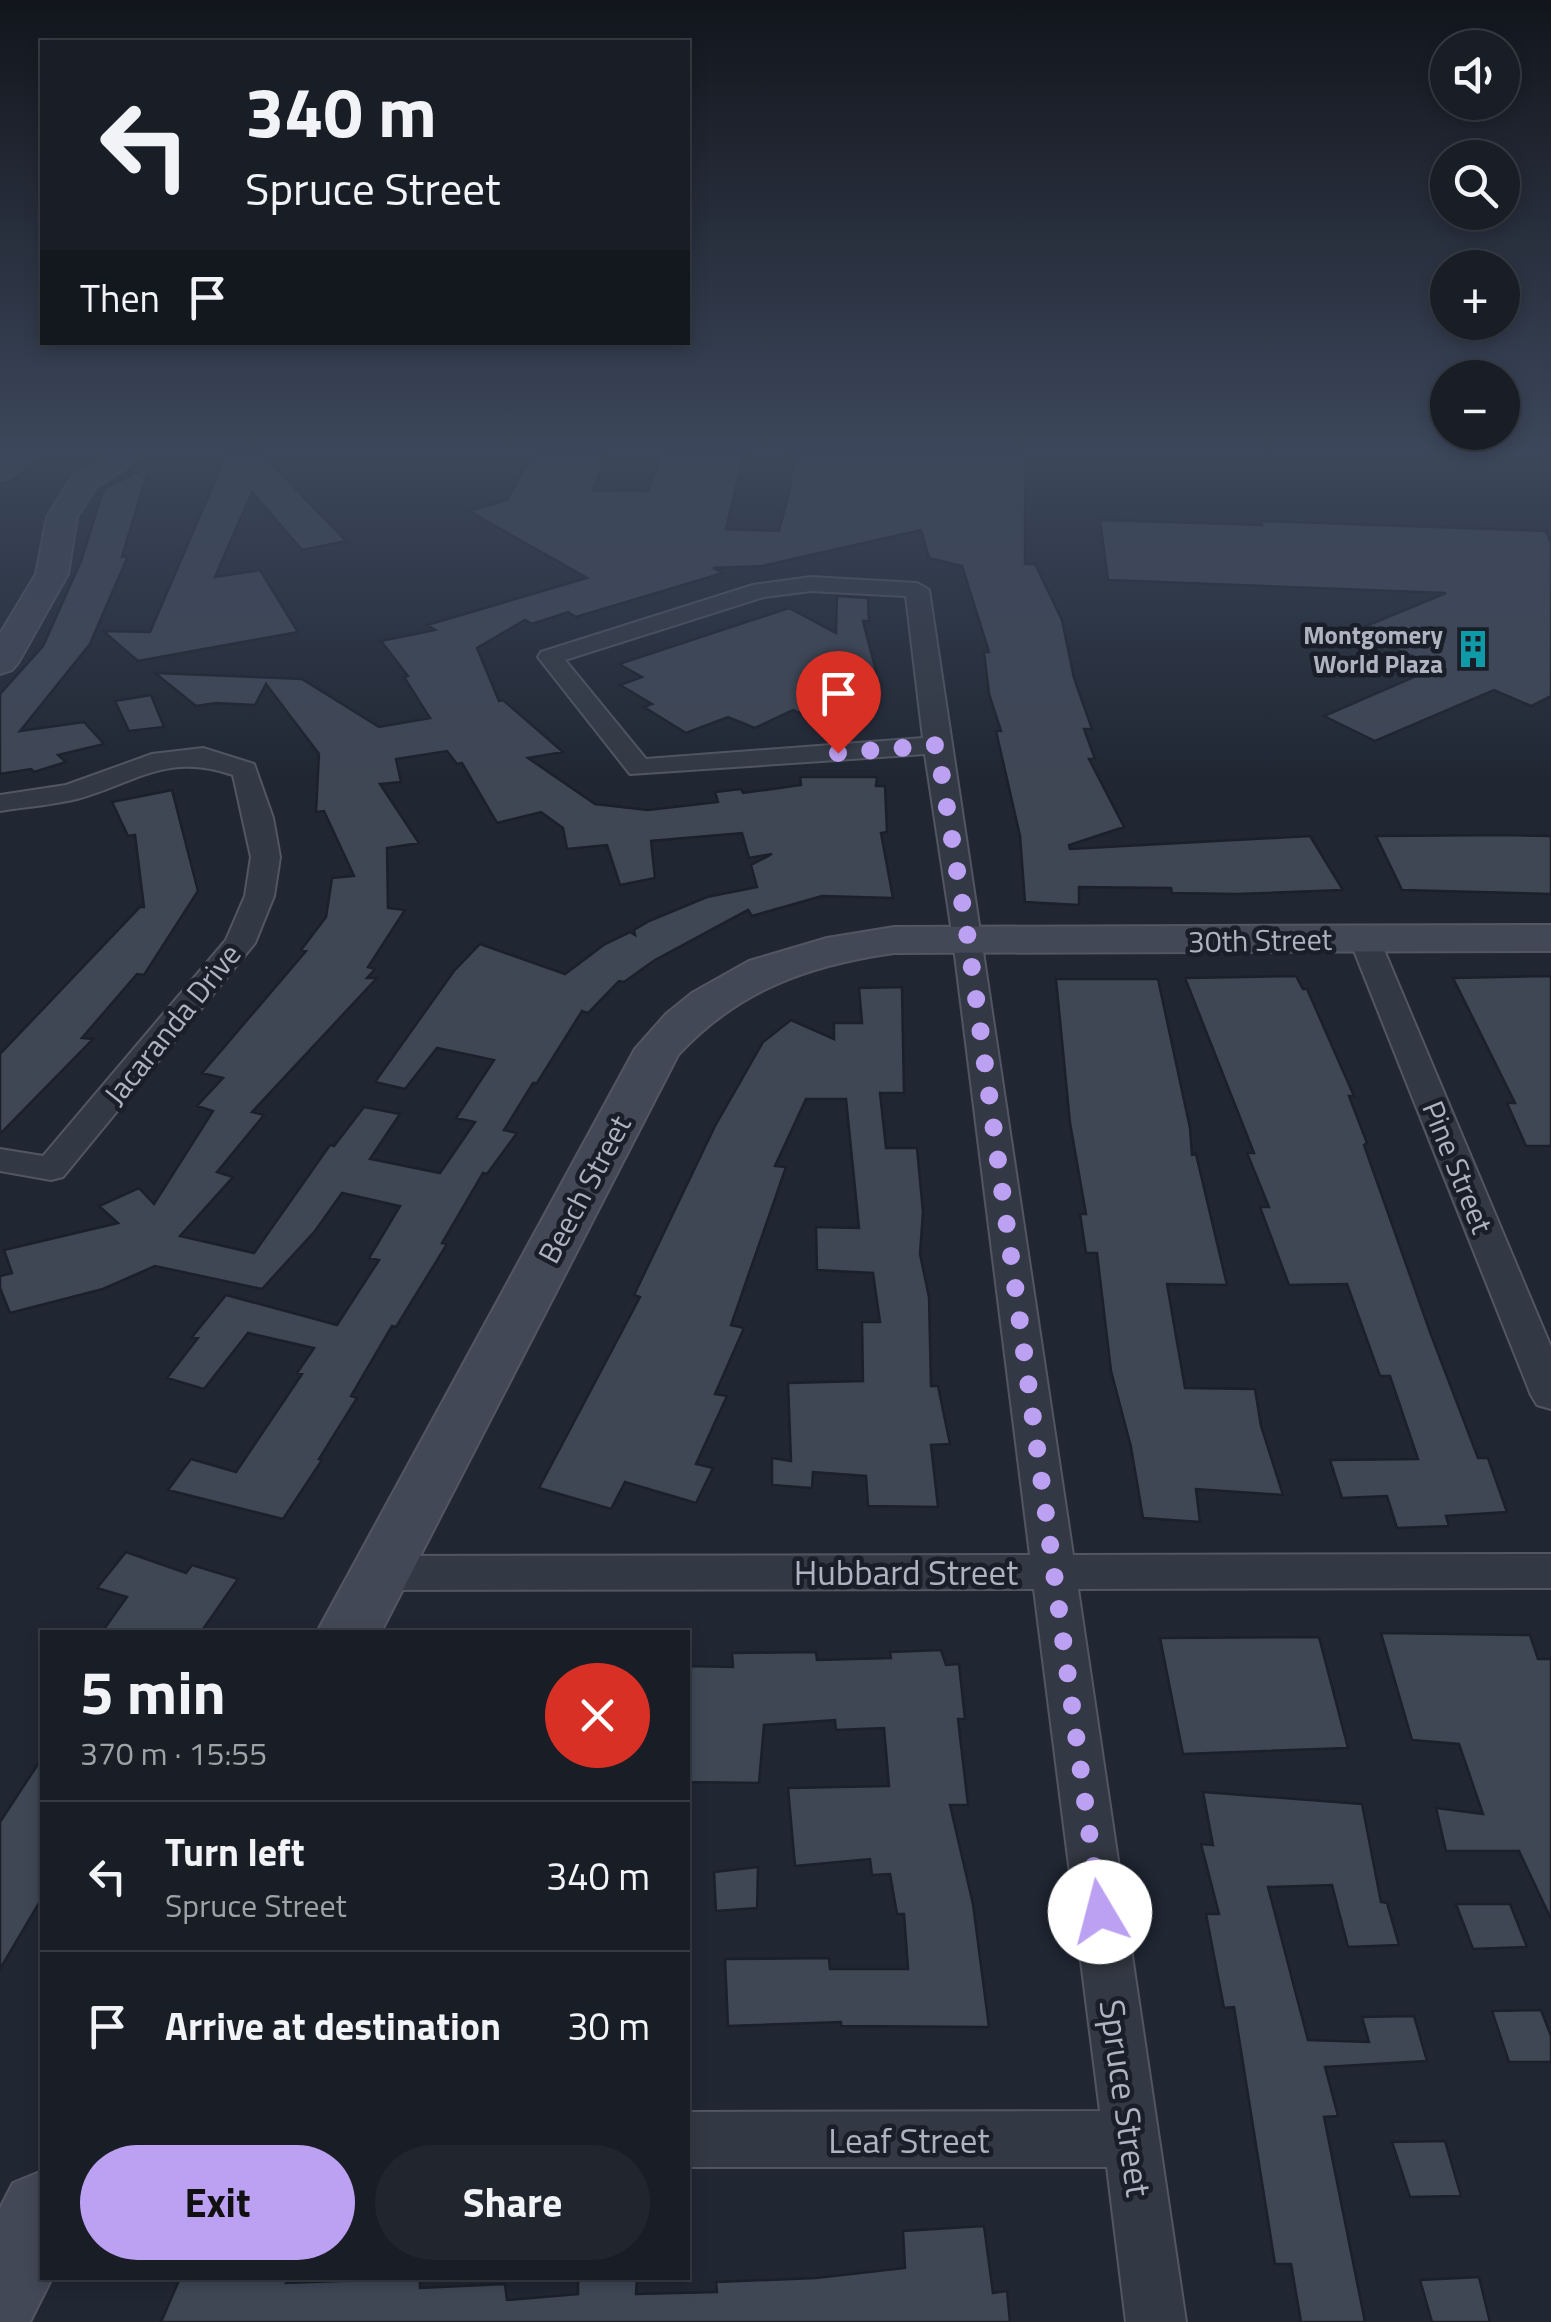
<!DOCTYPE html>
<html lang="en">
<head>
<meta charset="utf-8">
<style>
  body { margin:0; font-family:"Titillium Web",sans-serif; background:#21262e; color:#f1f3f6; height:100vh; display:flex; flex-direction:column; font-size:38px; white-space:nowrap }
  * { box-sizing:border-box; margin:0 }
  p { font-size:32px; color:#9fa2a7 }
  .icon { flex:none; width:55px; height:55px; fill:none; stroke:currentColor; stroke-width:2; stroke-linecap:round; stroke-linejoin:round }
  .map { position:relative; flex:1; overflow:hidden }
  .details { position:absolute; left:40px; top:1630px; width:650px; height:650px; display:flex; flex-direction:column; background:#181d26; border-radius:0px; box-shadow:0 5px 15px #0003,0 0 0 2px #363b43 }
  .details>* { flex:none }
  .hud { position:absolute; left:40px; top:40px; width:650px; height:305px; border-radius:0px; box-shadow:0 5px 15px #0003,0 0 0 2px #363b43; background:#181d26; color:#f1f3f6; overflow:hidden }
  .tools { position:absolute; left:1430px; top:30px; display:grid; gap:20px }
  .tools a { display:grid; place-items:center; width:90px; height:90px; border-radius:50%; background:#181d26; box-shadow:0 5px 15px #0003,0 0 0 2px #363b43; font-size:50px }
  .pin { position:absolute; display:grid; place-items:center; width:85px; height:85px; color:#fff; margin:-102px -42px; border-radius:50% 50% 50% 0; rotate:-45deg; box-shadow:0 0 10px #0007 }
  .pin .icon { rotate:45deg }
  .me { position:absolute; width:110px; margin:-55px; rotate:352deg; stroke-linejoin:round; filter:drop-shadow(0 0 8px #0008) }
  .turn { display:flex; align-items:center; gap:35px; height:210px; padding:0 40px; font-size:45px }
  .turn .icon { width:130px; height:130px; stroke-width:2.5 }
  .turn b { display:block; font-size:70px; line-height:85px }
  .then { display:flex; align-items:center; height:95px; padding:0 40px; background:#0003; gap:20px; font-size:38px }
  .round { display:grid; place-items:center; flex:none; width:105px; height:105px; border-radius:52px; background:#21262e }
  .headline { display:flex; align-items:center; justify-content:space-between; height:170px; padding:0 40px }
  h1 { font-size:60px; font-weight:700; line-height:75px }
  .primary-button { display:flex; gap:20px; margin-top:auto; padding:20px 40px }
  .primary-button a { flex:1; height:115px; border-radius:60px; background:#bca0f2; color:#111; font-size:40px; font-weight:700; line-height:115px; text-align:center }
  .primary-button a+a { background:#21262e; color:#f1f3f6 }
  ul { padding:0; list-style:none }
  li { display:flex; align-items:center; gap:30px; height:150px; padding:0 40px; border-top:2px solid #363b43 }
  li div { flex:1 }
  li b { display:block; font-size:38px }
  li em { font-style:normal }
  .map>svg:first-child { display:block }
  .building { fill:#3f4755; stroke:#1b202a; stroke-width:2.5; fill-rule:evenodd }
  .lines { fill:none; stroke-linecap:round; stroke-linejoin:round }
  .street-casing { stroke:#515662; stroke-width:4 }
  .secondary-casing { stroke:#515662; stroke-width:4 }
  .street { fill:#333944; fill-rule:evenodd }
  .secondary { fill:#424856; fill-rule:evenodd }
  .route { stroke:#bca0f2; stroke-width:18; stroke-dasharray:0 32.4 }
  .labels { text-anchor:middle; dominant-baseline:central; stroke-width:9; stroke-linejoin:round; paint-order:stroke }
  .far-poi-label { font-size:25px; font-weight:bold; fill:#adb3c1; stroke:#191e28; text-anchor:end }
  .street-label { font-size:30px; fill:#adb3c1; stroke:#191e28 }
  .near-street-label { font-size:35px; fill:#adb3c1; stroke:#191e28 }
</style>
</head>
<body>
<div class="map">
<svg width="1551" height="2322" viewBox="0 0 1551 2322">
  <rect width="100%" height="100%" fill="#202733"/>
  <g class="building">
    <path d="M226,455h37l83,86 -44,9 -50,-58 -37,85 45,-7 38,62 -160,29 -35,-30 47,1z"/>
    <path d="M532,455h74l-13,35 55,1 13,-36h83l-18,74 53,2 11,-42 3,-34h232v109h10l27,56 12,58 18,51h-8l11,30h-6l35,68 -55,18 1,4 240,-13 33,54 -106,4 -65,-1 -1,-5 -92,-1v18l-54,-3 -5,-66 -24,-105h5l-12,-37 -5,-42h5l-27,-86 -33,-8 -8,-28 -159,36 -49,2 10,5 -147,44 -8,-5 -36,12 -7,-4 -48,28 22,53 4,-1 60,52 -35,6 67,46 53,6 70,-8 -3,-10 26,-3 2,4 58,-8 -1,-8h77l-1,9h9l2,46 -6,1 12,65 -71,-2 -70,20 -4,-6 -93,50 -31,22 -5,-1 -31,32 -6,-2 -45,72h-4l-29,47 13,3 -30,41 -4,-1 -41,70 5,1 -51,83 -4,-1 -41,70 6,2 -38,61 3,1 -39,59 -115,-29 23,-31 45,13 66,-98 -5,-1 17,-25 -66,-15 -44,56 -37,-11 31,-40 -6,-1 34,-42 111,30 42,-65 -10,-2 31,-52 -58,-13 -27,38 -53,58 -107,-23 -52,23 -93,24 -10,-25v-12l12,-3 -8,-23 114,-27 -19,-17 40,-18 15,16 59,-93 -16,-5 26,-28 -21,-5 104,-122 -5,-1 25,-33 6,-39 22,-2 -30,-65 -8,1 3,-58 -53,-70 -11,21 -39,-2 -20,3 -41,-33 147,6 77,48 51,-9 -26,-41 4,-1 -27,-35 54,-11 -8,-5 160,-47 -118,-67 38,-11zM447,751l10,13 5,-1 35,60 44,-11 22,16 4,21 40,-4 13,40 35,-7 -4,-37 91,-8 7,25 23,-4 -21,11 6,22 -50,10 -58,24 -15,9 1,5 -5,-3 -25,12 -40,30 -85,-30 -26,27 -79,111 30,7 32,-41 57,12 -38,58 19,4 -35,51 -70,-14 30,-45 -36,-7 -30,39 -4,-1 -76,108 -74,-17 53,-59 -16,-5 47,-57 -12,-3 125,-134h-10l8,-9 -7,-2 37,-57 -17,-2 -1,-60 32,-5 -39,-59 21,-2 -5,-23z"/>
    <path d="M149,467l-27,90 6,-1 -38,88 -70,87 64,-9 20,22 -46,11 8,7 -32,10 -3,-3 -31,5v-80l43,-48 38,-85 23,-73z"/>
    <path d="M1100,520l162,5 -1,-4 285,10 5,12v153l-20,10 -37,-16 -119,51 -51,-25 113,-49 -83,-36 92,-38 -338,-13z"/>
    <path d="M837,596l31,2 1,23h-6l13,50 -18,15h7l-22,16 15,6 -31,16 -34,-14 -38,18 -27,-11 -42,16 -42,-26 8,-3 -32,-19 22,-8 -23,-13 170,-56 47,25z"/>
    <path d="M151,695l13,32 -35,4 -14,-30z"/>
    <path d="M172,790l26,101 -54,84 -7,-1 -55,64 11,1 -93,95v-80l140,-147h4l-9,-72 -7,1 -16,-34z"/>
    <path d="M1505,835l46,1v58l-149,-4 -26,-54z"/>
    <path d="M1296,976l7,13h4l47,107h-5l18,47 -3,2 66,187 48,126h10l19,54 -61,4 3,10 -52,2 -10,-32 -45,2 -12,-38 88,-1 -28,-83h-10l-33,-92 -58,1 -29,-78h9l-22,-54h7l-69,-175z"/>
    <path d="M1551,976v170h-25l-19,-43h8l-62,-125z"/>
    <path d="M1056,979h102l32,149 2,27 4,-1 31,131 -60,-1 18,104 70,1 6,37 22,69 -87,-6 4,33 -57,-4 -12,-71 -20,-76 -14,-118h-11l-6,-39h6l-16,-91z"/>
    <path d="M902,987l2,106h-24l6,55h31l6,64 -3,42 9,43 2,89h7l12,58 -19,1 7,62 -70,-1 -2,-30 -53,-4 -1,16 -40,-3v-27l19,3 -3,-78 75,-2 -1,-59h18l-7,-49 -56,-3 -1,-43 43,1 -13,-129h-40l-31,67 11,1 -55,158 13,3 -29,66 12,2 -31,68 17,4 -17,35 -71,-21 -14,27 -72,-21 101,-191 -6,-2 81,-169 48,-84 28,-22 43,19v-16h28l-3,-35z"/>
    <path d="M126,1552l60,21 6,-8 46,14 -37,53h-99l25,-35 -30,-9z"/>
    <path d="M1381,1633l149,2 8,24h13v260l-32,-68h-73l-10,-43 47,6 -24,-70 -47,-4z"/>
    <path d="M1319,1637l29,111 -165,6 -23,-116z"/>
    <path d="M941,1650l5,15 13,-1 6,55h-7l10,86h-18l23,99 16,123 -148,-1v-4l-113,4 -3,-67 104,-1 1,11h78l-4,-55h-7l-7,-40 -18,1 -2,-16 -75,7 -7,-78 101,-2 -5,-58 -48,2 -1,-10 -71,5 -5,58 -71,-1v-116l45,1 -1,-14 84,-1 1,8 74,-2 -1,-6z"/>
    <path d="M42,1758v140l-42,71v-147z"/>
    <path d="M1203,1792l159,12 19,98 6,1 12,42 -51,2 -16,-62 -64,2 40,153 61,2 -7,-25 52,-1 13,45 -102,6 13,49 -14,1 41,205h-64l-10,-58h-16l-41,-257 -10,1 -18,-94h13l-18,-70 12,1z"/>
    <path d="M758,1867l-1,41 -41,3 -2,-39z"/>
    <path d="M1456,1904h54l17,43 -54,2z"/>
    <path d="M1541,2010l10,26v26h-42l-17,-51z"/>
    <path d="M1445,2141l16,55 -51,1 -18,-55z"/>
    <path d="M984,2226l9,67 14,-2 3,31h-849l19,-44h108l-2,5 134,-5v10l85,-4 2,16 71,-6v-13l39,-3h20l-1,16 81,-2 -1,-10 100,-4 89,-10 -2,-37z"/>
    <path d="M1479,2277l11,45h-58l-12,-42z"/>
  </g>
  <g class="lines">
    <g class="street-casing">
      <g id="street">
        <path d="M811,577l106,6 12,7 144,965 478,-1v34l-473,1 108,733h-60l-19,-155h-419v-55l412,-1 -66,-522 -654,1 -15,-5 -7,-12 7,-12 15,-5 650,-1 -77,-616 -28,-185 -295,20 -92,-117 3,-5 212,-67zM811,591l95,5 17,142 -277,21 -81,-99 199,-63z"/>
        <path d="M203,748l51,16 19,54 7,39 -6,39 -19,47 -192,234 -12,3 -51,-9v-22l43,7 183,-216 19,-44 6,-39 -18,-82c-67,-23 -95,7 -156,24 -25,6 -52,8 -77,12v-16l66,-10 86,-31z"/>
        <path d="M1364,929l11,3 4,6 172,409v62l-14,-4 -6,-10 -182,-457 4,-6z"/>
      </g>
    </g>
    <g class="secondary-casing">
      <g id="secondary">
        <path d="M5,455h34l-29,22 -10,3v-22z"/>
        <path d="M109,455h35l-49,33 -18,29 -9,57 -50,89 -6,7 -12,4v-40l36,-60 11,-57 26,-41z"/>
        <path d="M1551,925v26l-657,2c-85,12 -156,37 -216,102l-297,577h-64l318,-583 31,-35 26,-21 57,-32 78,-23 67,-11z"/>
        <path d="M42,2171v107h10l-22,44h-30v-114l13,-25z"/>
      </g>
    </g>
    <use href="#street" class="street"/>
    <use href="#secondary" class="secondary"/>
  </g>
  <linearGradient id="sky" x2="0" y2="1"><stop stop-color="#12151c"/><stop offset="0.58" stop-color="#3c475b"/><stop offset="1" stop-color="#3c475b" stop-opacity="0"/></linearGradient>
  <rect width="1551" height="780" fill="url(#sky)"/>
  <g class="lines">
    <path class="route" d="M838,753l99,-8 31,194 132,973"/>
  </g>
  <defs>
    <g id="building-bare" transform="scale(3)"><path d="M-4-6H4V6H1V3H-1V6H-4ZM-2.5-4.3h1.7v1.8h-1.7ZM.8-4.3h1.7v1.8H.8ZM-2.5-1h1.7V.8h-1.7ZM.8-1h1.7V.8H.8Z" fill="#0f9aa8" stroke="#191e28" stroke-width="2.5" paint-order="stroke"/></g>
  </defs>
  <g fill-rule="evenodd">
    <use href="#building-bare" x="1473" y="649"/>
  </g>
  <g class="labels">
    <g class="far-poi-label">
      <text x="1443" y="635">Montgomery<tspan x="1443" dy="29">World Plaza</tspan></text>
    </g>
    <g class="street-label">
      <text transform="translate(1260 940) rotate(-1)">30th Street</text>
      <text transform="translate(172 1024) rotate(-51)">Jacaranda Drive</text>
      <text transform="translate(1458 1167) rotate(68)">Pine Street</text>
      <text transform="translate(584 1189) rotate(-62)">Beech Street</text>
    </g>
    <g class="near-street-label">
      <text x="906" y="1572">Hubbard Street</text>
      <text transform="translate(1126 2098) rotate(82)">Spruce Street</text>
      <text x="909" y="2140">Leaf Street</text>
    </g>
  </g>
</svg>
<div class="tools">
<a><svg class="icon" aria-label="sound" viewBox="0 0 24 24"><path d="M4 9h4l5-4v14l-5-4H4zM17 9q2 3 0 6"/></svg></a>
<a><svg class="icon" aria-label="search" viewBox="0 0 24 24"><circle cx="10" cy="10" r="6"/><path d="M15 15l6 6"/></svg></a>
<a>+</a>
<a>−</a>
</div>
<div class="pin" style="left:838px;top:753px;background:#d93025"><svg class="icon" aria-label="arrive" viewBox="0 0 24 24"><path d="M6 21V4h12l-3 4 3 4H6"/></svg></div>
<svg class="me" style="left:1100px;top:1912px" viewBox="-20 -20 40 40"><circle r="19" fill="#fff"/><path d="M0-13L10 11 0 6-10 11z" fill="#bca0f2"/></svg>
<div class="hud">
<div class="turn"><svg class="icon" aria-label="left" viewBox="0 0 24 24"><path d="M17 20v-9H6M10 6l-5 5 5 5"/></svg><div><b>340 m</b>Spruce Street</div></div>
<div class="then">Then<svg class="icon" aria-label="arrive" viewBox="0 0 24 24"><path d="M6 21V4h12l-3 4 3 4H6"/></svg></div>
</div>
<section class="details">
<div class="headline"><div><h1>5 min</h1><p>370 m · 15:55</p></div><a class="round" style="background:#d93025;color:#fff"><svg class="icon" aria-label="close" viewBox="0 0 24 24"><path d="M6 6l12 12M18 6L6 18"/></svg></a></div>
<ul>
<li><svg class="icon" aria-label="left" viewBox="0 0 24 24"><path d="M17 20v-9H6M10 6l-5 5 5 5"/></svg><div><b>Turn left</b><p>Spruce Street</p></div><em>340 m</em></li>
<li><svg class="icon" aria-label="arrive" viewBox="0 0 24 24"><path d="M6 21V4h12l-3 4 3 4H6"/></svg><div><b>Arrive at destination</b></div><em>30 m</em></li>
</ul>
<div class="primary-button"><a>Exit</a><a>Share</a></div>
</section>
</div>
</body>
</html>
